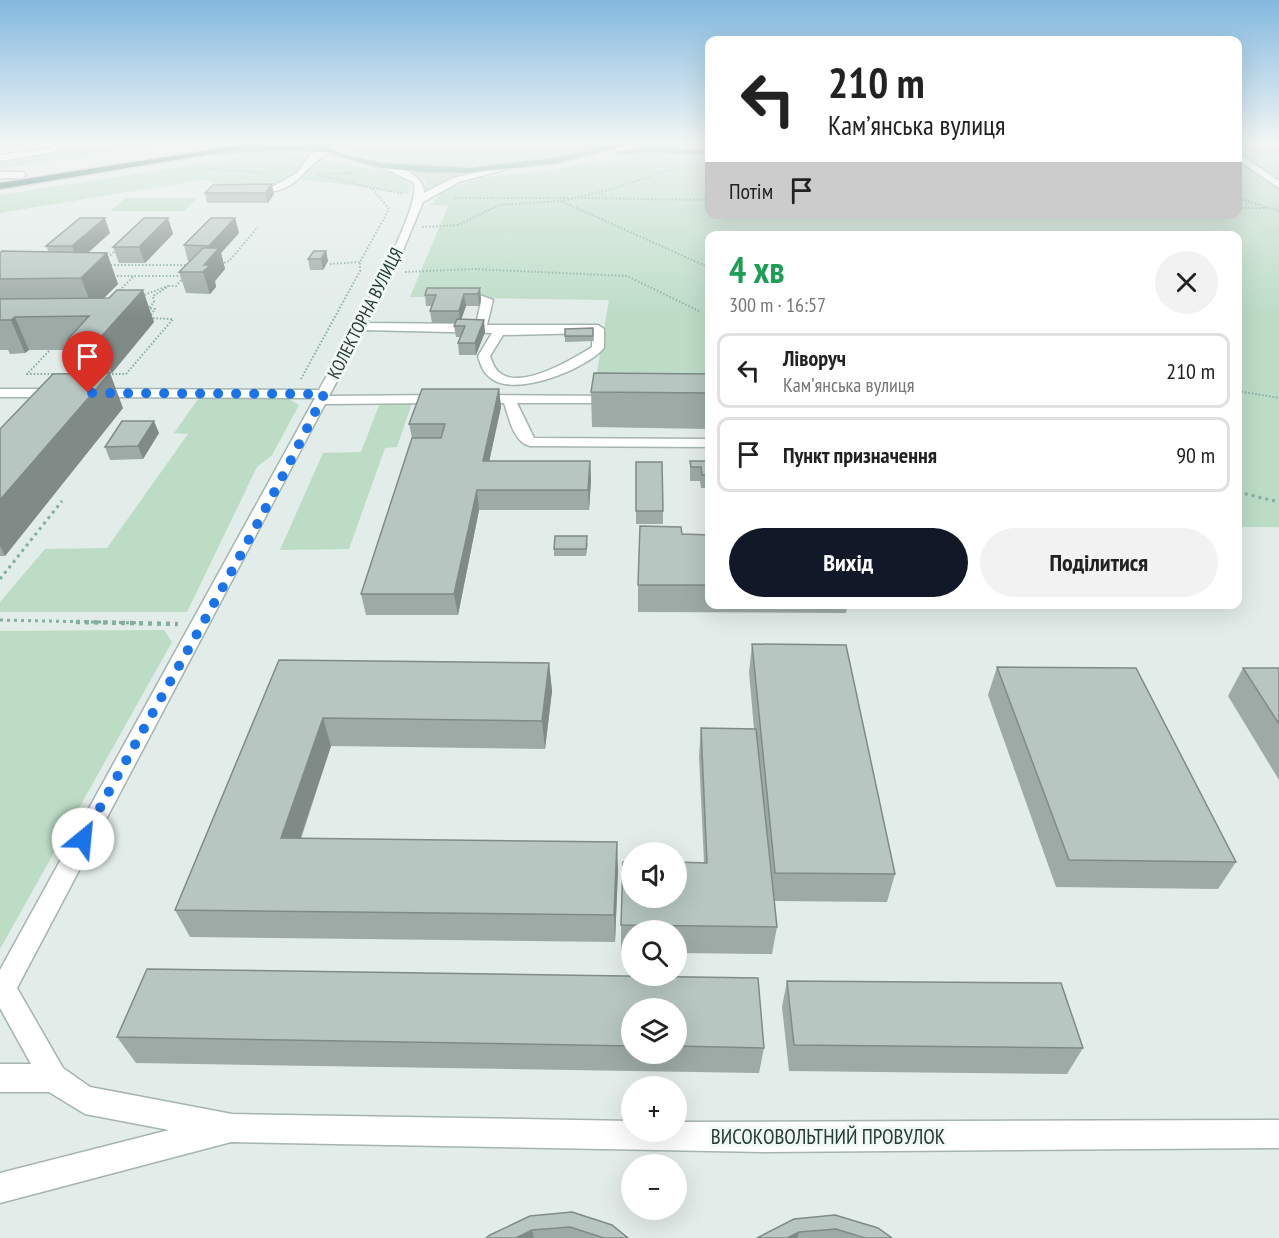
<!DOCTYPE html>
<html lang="uk">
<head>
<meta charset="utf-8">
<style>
  body { margin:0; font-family:"PT Sans Narrow",sans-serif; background:#f2f2f2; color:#222; height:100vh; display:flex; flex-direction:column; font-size:22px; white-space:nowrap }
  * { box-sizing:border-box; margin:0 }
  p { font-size:20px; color:#767676 }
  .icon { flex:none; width:33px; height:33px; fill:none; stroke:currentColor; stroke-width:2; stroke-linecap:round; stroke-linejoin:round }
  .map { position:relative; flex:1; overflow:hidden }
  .details { position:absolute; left:705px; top:231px; width:537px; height:378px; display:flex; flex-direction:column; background:#fff; border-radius:12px; box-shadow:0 6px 24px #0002 }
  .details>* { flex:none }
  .guide { position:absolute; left:705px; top:36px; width:537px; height:183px; border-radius:12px; box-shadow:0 6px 24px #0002; background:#fff; color:#222; overflow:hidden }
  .tools { position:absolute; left:621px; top:842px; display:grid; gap:12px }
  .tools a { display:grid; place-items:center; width:66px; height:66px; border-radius:50%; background:#fff; box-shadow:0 6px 24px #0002; font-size:30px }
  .pin { position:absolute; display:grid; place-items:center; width:51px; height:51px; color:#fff; margin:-62px -26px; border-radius:50% 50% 50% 0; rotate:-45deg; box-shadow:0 0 6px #0007 }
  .pin .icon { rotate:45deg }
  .me { position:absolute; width:66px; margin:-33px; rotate:28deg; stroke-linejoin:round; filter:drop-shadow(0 0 4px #0008) }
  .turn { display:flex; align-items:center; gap:21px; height:126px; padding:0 24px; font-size:27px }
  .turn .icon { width:78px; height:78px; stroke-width:2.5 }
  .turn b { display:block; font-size:42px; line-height:51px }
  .then { display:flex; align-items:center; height:57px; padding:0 24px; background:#0003; gap:12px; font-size:22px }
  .round { display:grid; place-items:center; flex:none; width:63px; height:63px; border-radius:32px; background:#f2f2f2 }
  .overview { display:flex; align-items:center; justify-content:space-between; height:102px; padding:0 24px }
  h1 { font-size:36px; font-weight:700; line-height:45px; color:#1e9e55 }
  .action { display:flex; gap:12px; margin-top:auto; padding:12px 24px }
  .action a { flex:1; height:69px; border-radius:36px; background:#111827; color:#fff; font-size:24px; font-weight:700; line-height:69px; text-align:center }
  .action a+a { background:#f2f2f2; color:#222 }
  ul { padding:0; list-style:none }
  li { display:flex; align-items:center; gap:18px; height:75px; margin:0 12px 9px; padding:0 12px; border:3px solid #e0e0e0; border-radius:12px }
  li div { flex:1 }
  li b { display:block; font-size:22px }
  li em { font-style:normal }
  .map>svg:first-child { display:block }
  .green { fill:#bcdcc6 }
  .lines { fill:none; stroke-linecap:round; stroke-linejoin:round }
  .minor-casing { stroke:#a5b4af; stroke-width:3 }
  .major-casing { stroke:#c1c8c7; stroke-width:3 }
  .highway-casing { stroke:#c1c8c7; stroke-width:3 }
  .path-far2 { stroke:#84aea3; stroke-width:2; stroke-dasharray:1.5 2; stroke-linecap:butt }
  .path-far1 { stroke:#84aea3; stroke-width:3; stroke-dasharray:3 4; stroke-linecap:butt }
  .path { stroke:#84aea3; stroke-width:4.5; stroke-dasharray:4 5; stroke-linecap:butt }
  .minor { fill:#fff; fill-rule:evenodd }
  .major { fill:#689f94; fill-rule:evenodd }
  .highway { fill:#30675f; fill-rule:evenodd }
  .wall { fill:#9daaa6; fill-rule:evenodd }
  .shaded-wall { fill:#808b87 }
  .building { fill:#b7c6c1; stroke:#808b87; stroke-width:1.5 }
  .route { stroke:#1a73e8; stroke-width:10; stroke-dasharray:0 18 }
  .labels { text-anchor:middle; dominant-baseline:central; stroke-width:6; stroke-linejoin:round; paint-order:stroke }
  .street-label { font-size:18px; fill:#233c36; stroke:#f2f8f6 }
  .near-street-label { font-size:21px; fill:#233c36; stroke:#f2f8f6 }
</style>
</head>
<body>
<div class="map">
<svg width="1279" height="1238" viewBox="0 0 1279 1238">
  <rect width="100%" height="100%" fill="#e2ece8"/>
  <g class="green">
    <path d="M84,142h95l-179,27v-9l59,-9z"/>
    <path d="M328,142h290c-74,28 -218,36 -290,0z"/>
    <path d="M1238,142h41v385h-41v-291h-528l-1,163 -116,-3 16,-96 -199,-3 38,-91 -17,-1 13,-15 41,-13 72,-8 86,-15 66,4 1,56h528z"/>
    <path d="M278,151l120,23 7,4 5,10 -2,6c-37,-4 -73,-13 -110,-14l-1,6 -76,1 -14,-8 -207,34v-18l224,-35 20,-6z"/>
    <path d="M412,173h61l-25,7 -24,12 2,-10z"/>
    <path d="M126,198h71l-13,13h-74z"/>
    <path d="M201,395l84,2 14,8 -27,50 -15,12 -70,145h-187v-10l45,-53 62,-1 81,-114 -14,-1z"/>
    <path d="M380,403h32l-15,44 -12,1 -36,101 -69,1 43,-97 38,-1z"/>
    <path d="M164,630l8,12 -172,307v-318z"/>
  </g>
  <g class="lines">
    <g class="minor-casing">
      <g id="minor">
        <path d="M65,142h13l-29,11 -49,8v-6l48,-6z"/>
        <path d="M328,149l3,4c-28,10 -30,39 -67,39 -6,0 -12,1 -18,-3l5,-3h23l23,-13 14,-19z"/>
        <path d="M1238,153l41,28v7l-41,-28z"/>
        <path d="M381,163c15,0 44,13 43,30l29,-15 54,-13 4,3 -52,14 -36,20 -24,58 -32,63 109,1 5,-22 -13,-6 6,-3 19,7 -6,25h111l6,4v19c-18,21 -87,49 -112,31 -9,-6 -11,-13 -14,-23l14,-23 -128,-3 -35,66 113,-1 7,4 -7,4 -117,1 -308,584 46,80 27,19 142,27 400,7v10h44v-9l603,-2v28l-512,4 -536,-10 -231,61v-30l169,-43 -84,-16 -36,-22h-49v-28h31l-31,-56v-38l315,-572 -220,-1 -7,-4 7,-4 224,1c16,-28 108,-187 94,-208l-32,-15zM592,333v14c-19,12 -66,40 -89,28 -8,-4 -10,-11 -13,-19l13,-21z"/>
        <path d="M0,172h22l4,3 -4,3h-22z"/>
        <path d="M0,389h58l7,4 -7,4h-58z"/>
        <path d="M476,395l139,1 7,4 -2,3h-103l17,35 176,1v8l-180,-1c-17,-4 -21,-29 -26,-43l-33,-1 -2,-3z"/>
      </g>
    </g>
    <g class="major-casing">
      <g id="major">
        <path d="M304,142h12l28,13 37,8 88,5 88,-10 65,-16h14l-79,21 -88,10 -45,-1 -43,-4 -56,-16 -42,-2 -67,4 -4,-2 4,-2 67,-4 32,2z"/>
        <path d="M649,148l61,2v5l-61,-3 -30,2 -4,-2z"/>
      </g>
    </g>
    <g class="highway-casing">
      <path id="highway" d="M261,142h22l-283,47v-6z"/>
    </g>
    <g class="path-far2">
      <path d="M88,143l9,7 13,3"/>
      <path d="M201,168l65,5"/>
      <path d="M323,174l32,-1"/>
      <path d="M373,188l31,6"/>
      <path d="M455,198h113"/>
      <path d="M581,198l129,2"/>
      <path d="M1238,198l41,13"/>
      <path d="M563,202l147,66"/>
      <path d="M1238,208h29"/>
      <path d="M422,227l36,-2 42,-20 62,-4 50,-12 69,-23"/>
      <path d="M105,260l12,-11"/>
      <path d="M221,264l8,-3 29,-34"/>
      <path d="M330,264l30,-2"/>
      <path d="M107,265h83"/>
      <path d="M405,272l68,-3 154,7 72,35"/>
      <path d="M110,276h74"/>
      <path d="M117,293l17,-17"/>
      <path d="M141,296l27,-10"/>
      <path d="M149,318l6,-9 -6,-1 5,-6 -1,-6 16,-10h7l8,-9"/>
      <path d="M49,351l-22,23h28"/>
      <path d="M105,374h21l47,-55 -25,-1"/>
      <path d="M301,379l59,-108v-9l29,-53 -17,-21 -54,-13"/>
      <path d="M1238,391l41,7"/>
    </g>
    <g class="path-far1">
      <path d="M1238,492l41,10"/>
      <path d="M0,579l62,-78"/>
      <path d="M0,620l143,3"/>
    </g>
    <path class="path" d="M76,622l102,2"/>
    <use href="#minor" class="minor"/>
    <use href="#major" class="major"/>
    <use href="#highway" class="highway"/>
  </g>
  <g class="wall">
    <path d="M0,142h32l-6,4h-26z"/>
    <path d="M213,185l61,9 -6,9h-61l-2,-10z"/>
    <path d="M168,218l5,16 -28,29h-26l-6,-16z"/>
    <path d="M235,218l4,15 -18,20 4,16 -10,12 1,6 -6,7 -24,-1 -7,-21 11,-11h-2l-4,-16z"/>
    <path d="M110,233l-22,19 19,1 11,31 -14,14 50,24 -42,51h-30l-10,-23h-43l-4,3 -15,1 -2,-4h-8v-97l49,-1 -3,-6z"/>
    <path d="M326,251l2,10 -5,9h-13l-2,-11z"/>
    <path d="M480,288l1,12 -2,6h-13l-5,14 24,12 -9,23h-17l-1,-12 2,-6h-4l-2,-11 2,-3h-24l-2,-12 2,-5h-6l-1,-11z"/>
    <path d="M593,328l1,13 -29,1v-13z"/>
    <path d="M710,374v55l-118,-2 -1,-35z"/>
    <path d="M499,389l2,18 -12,54h101l1,19 -2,30h-110l-21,105h-92l-5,-21 51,-156 -3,-14z"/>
    <path d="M123,408l-118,148h-5v-127z"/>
    <path d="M159,433l-16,26 -33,1 -5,-13z"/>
    <path d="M690,461h20v27h-9l-1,-7h-10z"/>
    <path d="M636,462l27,49v13h-27z"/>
    <path d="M682,534l28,1v69h138l-2,9 -208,-1v-27z"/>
    <path d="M588,543l-2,13h-32v-7z"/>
    <path d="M752,644l143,230 -8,28 -113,-1 3,26 -5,27 -96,-1v-23h-44v23h-11v-28l83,-63 -5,-106 2,-28 53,1 -5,-57z"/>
    <path d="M279,660l270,3 3,28 -7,58 -214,-3 -30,93 317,30 -3,73 -425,-5 -15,-27z"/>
    <path d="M997,667l239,195 -18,27 -162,-2 -68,-192z"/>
    <path d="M1243,668h36v112l-51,-84z"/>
    <path d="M147,969l611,9 6,70 -5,25 -623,-10 -19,-26zM632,1008h44v45h-44z"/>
    <path d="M787,981l296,67 -16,26 -278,-3 -7,-64z"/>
    <path d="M530,1216l98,22h-142z"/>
    <path d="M794,1219l98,19h-135z"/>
  </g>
  <g class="shaded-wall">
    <path d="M25,142h7l-6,4z"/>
    <path d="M272,184l2,10 -6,9 -3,-10z"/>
    <path d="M105,218l5,15 -32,29 -6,-16z"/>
    <path d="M168,218l5,16 -28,29 -6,-16z"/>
    <path d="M235,218l4,15 -18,20 4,16 -10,12 1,6 -6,7 -7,-22 1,-7 8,-9 -3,-10z"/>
    <path d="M326,251l2,10 -5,9 -2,-11z"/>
    <path d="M107,253l11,31 -25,25 -12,-31z"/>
    <path d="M480,288l1,12 -2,6 -1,-12z"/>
    <path d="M143,290l11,32 -42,51 -13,-34z"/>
    <path d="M464,294l2,12 -6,17 -1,-12z"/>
    <path d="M15,317l14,33 -4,3 -14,-33z"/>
    <path d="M484,320l1,12 -9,23 -1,-12z"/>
    <path d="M110,373l13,35 -118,148 -5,-10v-46z"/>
    <path d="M499,389l2,18 -16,74 -2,-20z"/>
    <path d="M154,421l5,12 -16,26 -5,-13z"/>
    <path d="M590,461l1,19 -2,30 -1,-20z"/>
    <path d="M477,490l2,20 -21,105 -4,-21z"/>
    <path d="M549,663l3,28 -7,58 -3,-28z"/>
    <path d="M323,718l8,28 -40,120 -10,-28z"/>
    <path d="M617,842l1,27 -3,73 -1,-27z"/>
    <path d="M532,1230l2,8h-18z"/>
    <path d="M799,1232l-2,6h-10z"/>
  </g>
  <g class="building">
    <path d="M272,184l-7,9h-60l8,-8z"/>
    <path d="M80,218h25l-33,28h-26z"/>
    <path d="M144,218h24l-29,29h-26z"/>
    <path d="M211,218h24l-26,28 -25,-1z"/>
    <path d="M203,248h16l-15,17h6l-7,7h-24z"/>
    <path d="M2,251l105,2 -26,25 -81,1v-26z"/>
    <path d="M314,251h12l-5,8h-13z"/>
    <path d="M427,288h53l-2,6h-14l-5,17h-29l6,-16h-11z"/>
    <path d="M117,290h26l-44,49h-31l21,-23 -74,1 -4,3h-11v-21l109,-1z"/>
    <path d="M457,319l27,1 -9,23h-17l7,-17h-11z"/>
    <path d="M593,328v8h-28v-7z"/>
    <path d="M110,373l-110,127v-71l53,-55z"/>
    <path d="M594,373l116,1v19l-119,-1z"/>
    <path d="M422,389h77l-16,72h107l-2,29h-111l-23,104h-93l51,-156h29l4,-14h-36z"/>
    <path d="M122,421h32l-16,25 -33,1z"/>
    <path d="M690,461h20v14h-8l-1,-8h-10z"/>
    <path d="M636,462h26l1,49h-27z"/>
    <path d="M640,526l41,1 1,7 28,1v50h-72z"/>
    <path d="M555,536h32l-1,13h-32z"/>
    <path d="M752,644l94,1 49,229 -120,-1z"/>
    <path d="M279,660l270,3 -7,58 -219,-3 -42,120 336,4 -3,73 -439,-5z"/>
    <path d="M997,667l139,1 100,194 -167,-2z"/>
    <path d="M1243,668h36v56z"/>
    <path d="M701,728l55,1 21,198 -156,-2 2,-63h9v35h44v-35l31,1z"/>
    <path d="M147,969l611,9 6,70 -88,-2v-38h-44v38l-515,-9z"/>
    <path d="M787,981l274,2 22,65 -289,-3z"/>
    <path d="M572,1212l40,13 16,13h-24l-34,-11 -38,3 -16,8h-30l4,-3 40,-19z"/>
    <path d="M835,1215l43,13 14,10h-27l-29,-9 -37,3 -12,6h-30l37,-19z"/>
  </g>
  <linearGradient id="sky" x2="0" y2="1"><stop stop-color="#83b9de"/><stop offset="0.45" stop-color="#f2f6f5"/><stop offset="1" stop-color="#f2f6f5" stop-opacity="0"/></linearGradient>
  <rect width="1279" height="316" fill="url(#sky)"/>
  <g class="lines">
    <path class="route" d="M83,839c80,-148 167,-293 241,-445l-236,-1"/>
  </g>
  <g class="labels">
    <g class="street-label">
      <text transform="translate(365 313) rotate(-63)">КОЛЕКТОРНА ВУЛИЦЯ</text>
    </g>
    <g class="near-street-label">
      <text x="828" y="1136">ВИСОКОВОЛЬТНИЙ ПРОВУЛОК</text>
    </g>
  </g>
</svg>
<div class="tools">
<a><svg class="icon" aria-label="sound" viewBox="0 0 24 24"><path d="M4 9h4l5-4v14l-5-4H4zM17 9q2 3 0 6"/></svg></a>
<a><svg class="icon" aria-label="search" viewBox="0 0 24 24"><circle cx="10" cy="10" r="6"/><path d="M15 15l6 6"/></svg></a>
<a><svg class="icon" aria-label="layers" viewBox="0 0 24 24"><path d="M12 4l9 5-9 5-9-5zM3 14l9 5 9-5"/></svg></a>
<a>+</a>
<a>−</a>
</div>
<div class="pin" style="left:88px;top:393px;background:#d93025"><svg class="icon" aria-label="arrive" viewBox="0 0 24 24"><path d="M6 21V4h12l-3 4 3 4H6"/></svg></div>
<svg class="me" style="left:83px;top:839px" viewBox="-20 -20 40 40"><circle r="19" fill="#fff"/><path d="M0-13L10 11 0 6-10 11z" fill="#1a73e8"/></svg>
<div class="guide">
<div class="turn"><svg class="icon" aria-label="left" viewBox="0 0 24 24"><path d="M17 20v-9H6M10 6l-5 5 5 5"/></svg><div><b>210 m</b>Камʼянська вулиця</div></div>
<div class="then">Потім<svg class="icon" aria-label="arrive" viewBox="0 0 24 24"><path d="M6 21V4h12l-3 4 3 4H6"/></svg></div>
</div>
<section class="details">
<div class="overview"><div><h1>4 хв</h1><p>300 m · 16:57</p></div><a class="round"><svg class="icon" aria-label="close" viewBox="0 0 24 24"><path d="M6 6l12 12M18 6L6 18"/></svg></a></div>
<ul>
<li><svg class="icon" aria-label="left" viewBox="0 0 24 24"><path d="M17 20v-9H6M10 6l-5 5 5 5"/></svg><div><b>Ліворуч</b><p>Камʼянська вулиця</p></div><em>210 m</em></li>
<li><svg class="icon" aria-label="arrive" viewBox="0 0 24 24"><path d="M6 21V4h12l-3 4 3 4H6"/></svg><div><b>Пункт призначення</b></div><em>90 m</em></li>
</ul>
<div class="action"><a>Вихід</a><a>Поділитися</a></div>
</section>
</div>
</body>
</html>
